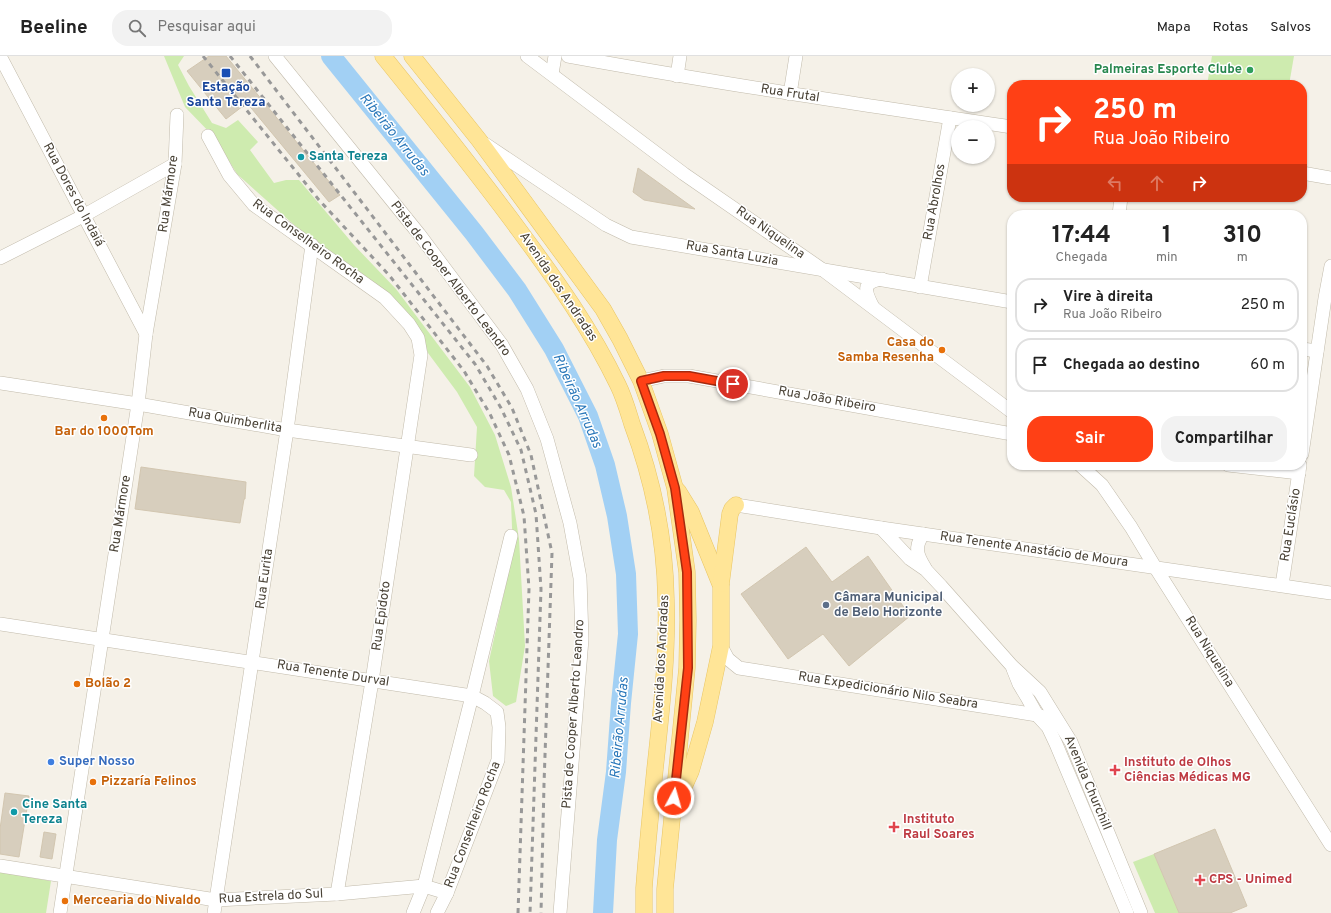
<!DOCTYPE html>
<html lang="pt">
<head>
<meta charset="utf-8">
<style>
  body { margin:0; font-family:Overpass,sans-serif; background:#f2f2f2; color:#222; height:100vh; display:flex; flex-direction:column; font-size:15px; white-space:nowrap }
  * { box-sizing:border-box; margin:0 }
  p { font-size:13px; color:#767676 }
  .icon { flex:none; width:22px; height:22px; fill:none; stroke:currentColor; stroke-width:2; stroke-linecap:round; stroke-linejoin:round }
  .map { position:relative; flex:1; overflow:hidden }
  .details { position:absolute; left:1007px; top:154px; width:300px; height:260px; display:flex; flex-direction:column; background:#fff; border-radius:16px; box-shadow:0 1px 3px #0004 }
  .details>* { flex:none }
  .hud { position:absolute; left:1007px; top:24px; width:300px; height:122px; border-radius:16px; box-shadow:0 1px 3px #0004; background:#ff4015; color:#fff; overflow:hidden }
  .buttons { position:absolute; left:951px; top:12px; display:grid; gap:8px }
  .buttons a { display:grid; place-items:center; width:44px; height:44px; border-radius:50%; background:#fff; box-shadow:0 1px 3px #0004; font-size:20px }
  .pin { position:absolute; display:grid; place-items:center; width:34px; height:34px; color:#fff; margin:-17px; border:2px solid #fff; border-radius:50%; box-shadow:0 1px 4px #0007 }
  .me { position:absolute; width:44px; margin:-22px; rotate:6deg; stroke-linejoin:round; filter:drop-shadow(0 0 3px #0008) }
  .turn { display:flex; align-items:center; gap:14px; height:84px; padding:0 20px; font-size:18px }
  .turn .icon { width:52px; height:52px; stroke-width:2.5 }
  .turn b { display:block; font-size:28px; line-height:34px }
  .lanes { display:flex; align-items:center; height:38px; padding:0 20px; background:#0003; justify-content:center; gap:20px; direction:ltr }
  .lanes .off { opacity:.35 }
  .eta { display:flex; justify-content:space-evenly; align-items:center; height:68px; text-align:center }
  .eta b { font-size:24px; font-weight:700; line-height:28px }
  .button { display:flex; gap:8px; margin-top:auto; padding:8px 20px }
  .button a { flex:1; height:46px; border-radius:16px; background:#ff4015; color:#fff; font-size:16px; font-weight:700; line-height:46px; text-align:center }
  .button a+a { background:#f2f2f2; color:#222 }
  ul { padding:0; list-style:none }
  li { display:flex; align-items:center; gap:12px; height:54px; margin:0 8px 6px; padding:0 12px; border:2px solid #e0e0e0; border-radius:16px }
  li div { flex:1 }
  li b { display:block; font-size:15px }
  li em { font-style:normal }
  header { display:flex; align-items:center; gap:24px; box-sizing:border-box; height:56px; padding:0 20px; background:#fff; border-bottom:1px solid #e0e0e0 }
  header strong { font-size:19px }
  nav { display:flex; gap:22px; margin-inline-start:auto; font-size:14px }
  .search { width:280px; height:36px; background:#f2f2f2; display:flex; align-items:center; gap:10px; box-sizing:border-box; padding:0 14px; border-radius:16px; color:#767676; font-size:15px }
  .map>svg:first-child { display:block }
  .green { fill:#ceebaf }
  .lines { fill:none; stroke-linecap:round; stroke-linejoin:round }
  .river { stroke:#a2d0f4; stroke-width:20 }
  .building { fill:#d7cebd; stroke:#d2c6b0 }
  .minor-casing { stroke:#c1baaa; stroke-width:14 }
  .major-casing { stroke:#e9c562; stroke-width:17 }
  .minor { stroke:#fff; stroke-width:13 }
  .major { stroke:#ffe597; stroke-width:16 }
  .rail { stroke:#989898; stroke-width:3; stroke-dasharray:5 5; stroke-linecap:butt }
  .route-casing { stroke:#a62a0e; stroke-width:10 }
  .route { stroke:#ff4015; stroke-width:7 }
  .leisure-dot { fill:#2e9e5b; stroke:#fff; stroke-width:1.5 }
  .transit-dot { fill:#1a4fb4; stroke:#fff; stroke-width:1.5 }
  .culture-dot { fill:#0f9aa8; stroke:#fff; stroke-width:1.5 }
  .food-dot { fill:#e8710a; stroke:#fff; stroke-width:1.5 }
  .service-dot { fill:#5c6f8a; stroke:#fff; stroke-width:1.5 }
  .shop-dot { fill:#3f7fe0; stroke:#fff; stroke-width:1.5 }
  .health-dot { fill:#e0444e; stroke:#fff; stroke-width:1.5 }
  .labels { text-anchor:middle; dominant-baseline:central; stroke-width:3; stroke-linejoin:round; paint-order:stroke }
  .leisure-label { font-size:13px; font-weight:bold; fill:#27864d; stroke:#fff; text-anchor:end }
  .transit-label { font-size:13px; font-weight:bold; fill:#164399; stroke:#fff }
  .street-label { font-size:13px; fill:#494236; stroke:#fff }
  .culture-label { font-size:13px; font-weight:bold; fill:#0d838f; stroke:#fff; text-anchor:start }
  .food-label { font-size:13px; font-weight:bold; fill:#c56008; stroke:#fff; text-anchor:start }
  .service-label { font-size:13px; font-weight:bold; fill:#4e5e75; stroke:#fff; text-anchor:start }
  .shop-label { font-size:13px; font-weight:bold; fill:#366cbe; stroke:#fff; text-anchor:start }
  .health-label { font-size:13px; font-weight:bold; fill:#be3a42; stroke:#fff; text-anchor:start }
  .water-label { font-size:14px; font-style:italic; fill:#2a78ba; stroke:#fff }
</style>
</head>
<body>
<header>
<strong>Beeline</strong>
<div class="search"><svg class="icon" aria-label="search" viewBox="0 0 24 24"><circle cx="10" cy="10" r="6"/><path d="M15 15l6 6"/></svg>Pesquisar aqui</div>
<nav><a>Mapa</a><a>Rotas</a><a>Salvos</a></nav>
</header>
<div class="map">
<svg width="1331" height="857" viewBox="0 0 1331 857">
  <rect width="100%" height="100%" fill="#f5f1e8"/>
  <g class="green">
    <path d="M164,0h20l-6,9 11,21 23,37 14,5 12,-8 20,22 -8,8 24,33 12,-3h13l55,65 42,44 74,98 25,48 16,52 8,52 6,107 -9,56 -10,4 -13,-10 -4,-35 24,-109 -2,-50 -7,-12 -19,-3 -11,-11 3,-49 -20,-35 -29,-39 -7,-20 -38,-41 -90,-68 -56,-50 -22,-36 -30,-31z"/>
    <path d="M1212,0h82l-5,29h-82z"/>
    <path d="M1154,798l25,59h-24l-22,-51z"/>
    <path d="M0,816l51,9 -5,32h-46z"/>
  </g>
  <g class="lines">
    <path class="river" d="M331,0l143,177 43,57 37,59 34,67 17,49 12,51 9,58 2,60 -7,69 -5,69 -9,68 -4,73"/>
  </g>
  <g class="building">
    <path d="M209,0h17l114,139 -11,7 -82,-99 -21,16 -39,-48z"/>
    <path d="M638,112l57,41 -51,-9 -11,-8z"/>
    <path d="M141,411l105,15 -1,17h-1l-4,24 -105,-14z"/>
    <path d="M806,491l26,35 36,-26 42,60 -61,50 -26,-32 -35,25 -47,-65z"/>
    <path d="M5,737l24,3 -10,61 -19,-3v-25z"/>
    <path d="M1215,773l32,77 -17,7h-51l-25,-59z"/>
    <path d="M44,776l12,2 -4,25 -12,-2z"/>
  </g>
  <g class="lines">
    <g class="minor-casing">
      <g id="minor">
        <path d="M0,0l146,278"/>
        <path d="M275,0l144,178 83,111 25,44 20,50 23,84 10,55 2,61 -22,274"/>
        <path d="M527,0l157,118 139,96 189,142"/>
        <path d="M568,0c148,27 296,49 444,71"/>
        <path d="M552,18l3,-18"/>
        <path d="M677,20l3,-20"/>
        <path d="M790,38l6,-38"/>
        <path d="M208,80l21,39 25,30 131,93 24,26 9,14 3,17 -49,326 -35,213"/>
        <path d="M485,88l121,81 25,12 381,65"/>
        <path d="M1302,117l29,5"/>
        <path d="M1119,159l2,-18"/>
        <path d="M0,202l83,-42 92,-52"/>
        <path d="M920,231l30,-169"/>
        <path d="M873,251c-8,-15 -12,-25 9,-28"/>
        <path d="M1302,293l15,2"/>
        <path d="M641,325l23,-5h25l323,58"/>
        <path d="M0,327l138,21 149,26 184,25"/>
        <path d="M1302,398l23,-156 6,-32"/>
        <path d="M1080,409l22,20 29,42 24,40 176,278"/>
        <path d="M1228,409l71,8"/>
        <path d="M736,449l145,23 450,65"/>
        <path d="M881,472l29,31 16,11 15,16 71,80 28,26 31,50 70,171"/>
        <path d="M923,478c-9,14 -6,21 2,34"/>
        <path d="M1282,529l18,-120"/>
        <path d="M0,568l472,72 -48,190 -11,27"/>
        <path d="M721,590l7,13 11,9 298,47 13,4 10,6"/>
        <path d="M1013,613l6,15 9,15 9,16 11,12 8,17 71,169"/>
        <path d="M0,810l216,34 121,-6 87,-8 23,7"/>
        <path d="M60,857l78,-509 8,-70 29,-170 2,-49"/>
        <path d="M214,857l73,-483 25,-185"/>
        <path d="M437,857l10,-20 51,-133 1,-33 -2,-15 -12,-9 -13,-7 39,-160"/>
      </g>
    </g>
    <g class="major-casing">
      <g id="major">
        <path d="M383,0c46,57 92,114 136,174 37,50 72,99 99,155 6,12 10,26 14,39 21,56 33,115 34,175 2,57 -5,114 -11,170 -4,40 -8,79 -11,119v25"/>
        <path d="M412,0l67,84 124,169 17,30 21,42 19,53 15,54 12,84 1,48 -1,48 -22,221v24"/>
        <path d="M678,435l13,21 30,74v60l-16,76 -14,49 -13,29"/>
        <path d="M721,528l9,-70 2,-5 4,-4"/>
      </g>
    </g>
    <use href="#minor" class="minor"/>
    <use href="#major" class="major"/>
    <g class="rail">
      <path d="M203,0l116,144 70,75 75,96 26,43 19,41 15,61 5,73 -11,324"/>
      <path d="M230,0l245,308 26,44 20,42 15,64 5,75 -11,324"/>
      <path d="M250,0l237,310 25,42 19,47 21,98 -8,231 -3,129"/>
    </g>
  </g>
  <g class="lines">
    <g class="route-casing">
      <path id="route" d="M674,742l14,-130 -1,-96 -12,-84 -15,-54 -19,-53 23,-5h25l44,8"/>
    </g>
    <use href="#route" class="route"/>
  </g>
  <circle class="leisure-dot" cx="1250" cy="14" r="4"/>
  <rect class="transit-dot" x="221" y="12" width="10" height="10" rx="2"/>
  <g class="culture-dot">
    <circle cx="301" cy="101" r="4"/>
    <circle cx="14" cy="756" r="4"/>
  </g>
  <g class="food-dot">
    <circle cx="942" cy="294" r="4"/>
    <circle cx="104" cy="362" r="4"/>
    <circle cx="77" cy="628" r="4"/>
    <circle cx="93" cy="726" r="4"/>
    <circle cx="65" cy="845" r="4"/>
  </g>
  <circle class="service-dot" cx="826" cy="549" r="4"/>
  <circle class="shop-dot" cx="51" cy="706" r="4"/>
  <g class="health-dot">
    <path d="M1113 708h4v4h4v4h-4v4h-4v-4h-4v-4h4z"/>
    <path d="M892 765h4v4h4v4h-4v4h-4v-4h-4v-4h4z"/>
    <path d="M1198 818h4v4h4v4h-4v4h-4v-4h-4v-4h4z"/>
  </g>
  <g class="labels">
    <g class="leisure-label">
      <text x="1242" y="14">Palmeiras Esporte Clube</text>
    </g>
    <g class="transit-label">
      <text x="226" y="32">Estação<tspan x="226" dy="15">Santa Tereza</tspan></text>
    </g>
    <g class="street-label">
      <text transform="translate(790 38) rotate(9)">Rua Frutal</text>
      <text transform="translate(169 138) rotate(-82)">Rua Mármore</text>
      <text transform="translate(73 139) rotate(62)">Rua Dores do Indaiá</text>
      <text transform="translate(935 146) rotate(-80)">Rua Abrolhos</text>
      <text transform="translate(770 177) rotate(35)">Rua Niquelina</text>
      <text transform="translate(308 186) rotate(36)">Rua Conselheiro Rocha</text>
      <text transform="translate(732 198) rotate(10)">Rua Santa Luzia</text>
      <text transform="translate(450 223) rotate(53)">Pista de Cooper Alberto Leandro</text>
      <text transform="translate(558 231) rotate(56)">Avenida dos Andradas</text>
      <text transform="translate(827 344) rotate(10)">Rua João Ribeiro</text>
      <text transform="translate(235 365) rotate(10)">Rua Quimberlita</text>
      <text transform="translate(121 458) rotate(-81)">Rua Mármore</text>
      <text transform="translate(1291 469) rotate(-81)">Rua Euclásio</text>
      <text transform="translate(1034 494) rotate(8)">Rua Tenente Anastácio de Moura</text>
      <text transform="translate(265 523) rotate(-82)">Rua Eurita</text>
      <text transform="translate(382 560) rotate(-82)">Rua Epidoto</text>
      <text transform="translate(1209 596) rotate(58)">Rua Niquelina</text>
      <text transform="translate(662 603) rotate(-87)">Avenida dos Andradas</text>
      <text transform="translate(333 618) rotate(9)">Rua Tenente Durval</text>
      <text transform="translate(888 635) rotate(9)">Rua Expedicionário Nilo Seabra</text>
      <text transform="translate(574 658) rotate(-86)">Pista de Cooper Alberto Leandro</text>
      <text transform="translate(1087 727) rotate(67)">Avenida Churchill</text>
      <text transform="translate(473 769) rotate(-69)">Rua Conselheiro Rocha</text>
      <text transform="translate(271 841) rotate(-3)">Rua Estrela do Sul</text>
    </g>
    <g class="culture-label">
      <text x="309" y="101">Santa Tereza</text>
      <text x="22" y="749">Cine Santa<tspan x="22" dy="15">Tereza</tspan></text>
    </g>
    <g class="food-label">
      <text x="934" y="287" text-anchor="end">Casa do<tspan x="934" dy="15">Samba Resenha</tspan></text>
      <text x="104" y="376" text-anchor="middle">Bar do 1000Tom</text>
      <text x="85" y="628">Bolão 2</text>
      <text x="101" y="726">Pizzaría Felinos</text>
      <text x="73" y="845">Mercearia do Nivaldo</text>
    </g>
    <g class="service-label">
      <text x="834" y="542">Câmara Municipal<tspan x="834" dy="15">de Belo Horizonte</tspan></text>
    </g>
    <g class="shop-label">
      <text x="59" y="706">Super Nosso</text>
    </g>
    <g class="health-label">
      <text x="1124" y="707">Instituto de Olhos<tspan x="1124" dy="15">Ciências Médicas MG</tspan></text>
      <text x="903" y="764">Instituto<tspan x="903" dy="15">Raul Soares</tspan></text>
      <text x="1209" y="824">CPS - Unimed</text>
    </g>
    <g class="water-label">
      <text transform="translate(394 79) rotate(51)">Ribeirão Arrudas</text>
      <text transform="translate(577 345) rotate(66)">Ribeirão Arrudas</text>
      <text transform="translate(620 672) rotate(-85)">Ribeirão Arrudas</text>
    </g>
  </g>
</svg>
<div class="buttons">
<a>+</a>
<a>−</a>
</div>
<div class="pin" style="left:733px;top:328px;background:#d93025"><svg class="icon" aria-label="arrive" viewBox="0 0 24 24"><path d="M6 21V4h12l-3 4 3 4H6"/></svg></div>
<svg class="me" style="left:674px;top:742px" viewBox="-20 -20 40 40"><circle r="17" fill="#ff4015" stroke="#fff" stroke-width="3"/><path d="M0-11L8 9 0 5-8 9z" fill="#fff"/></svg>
<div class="hud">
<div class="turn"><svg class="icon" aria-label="right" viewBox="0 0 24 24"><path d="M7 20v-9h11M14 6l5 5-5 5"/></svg><div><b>250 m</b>Rua João Ribeiro</div></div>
<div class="lanes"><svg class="icon off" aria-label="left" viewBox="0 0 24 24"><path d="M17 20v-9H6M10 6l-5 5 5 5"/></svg><svg class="icon off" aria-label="ahead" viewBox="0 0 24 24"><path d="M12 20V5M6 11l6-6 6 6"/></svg><svg class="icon" aria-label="right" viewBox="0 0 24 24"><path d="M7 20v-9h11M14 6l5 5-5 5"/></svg></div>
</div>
<section class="details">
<div class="eta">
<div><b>17:44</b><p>Chegada</p></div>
<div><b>1</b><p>min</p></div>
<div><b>310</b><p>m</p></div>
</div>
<ul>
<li><svg class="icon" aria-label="right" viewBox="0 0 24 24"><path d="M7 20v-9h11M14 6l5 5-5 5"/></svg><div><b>Vire à direita</b><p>Rua João Ribeiro</p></div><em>250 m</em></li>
<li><svg class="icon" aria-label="arrive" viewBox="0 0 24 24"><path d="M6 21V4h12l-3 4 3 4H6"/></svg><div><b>Chegada ao destino</b></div><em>60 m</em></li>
</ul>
<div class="button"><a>Sair</a><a>Compartilhar</a></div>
</section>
</div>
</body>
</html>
